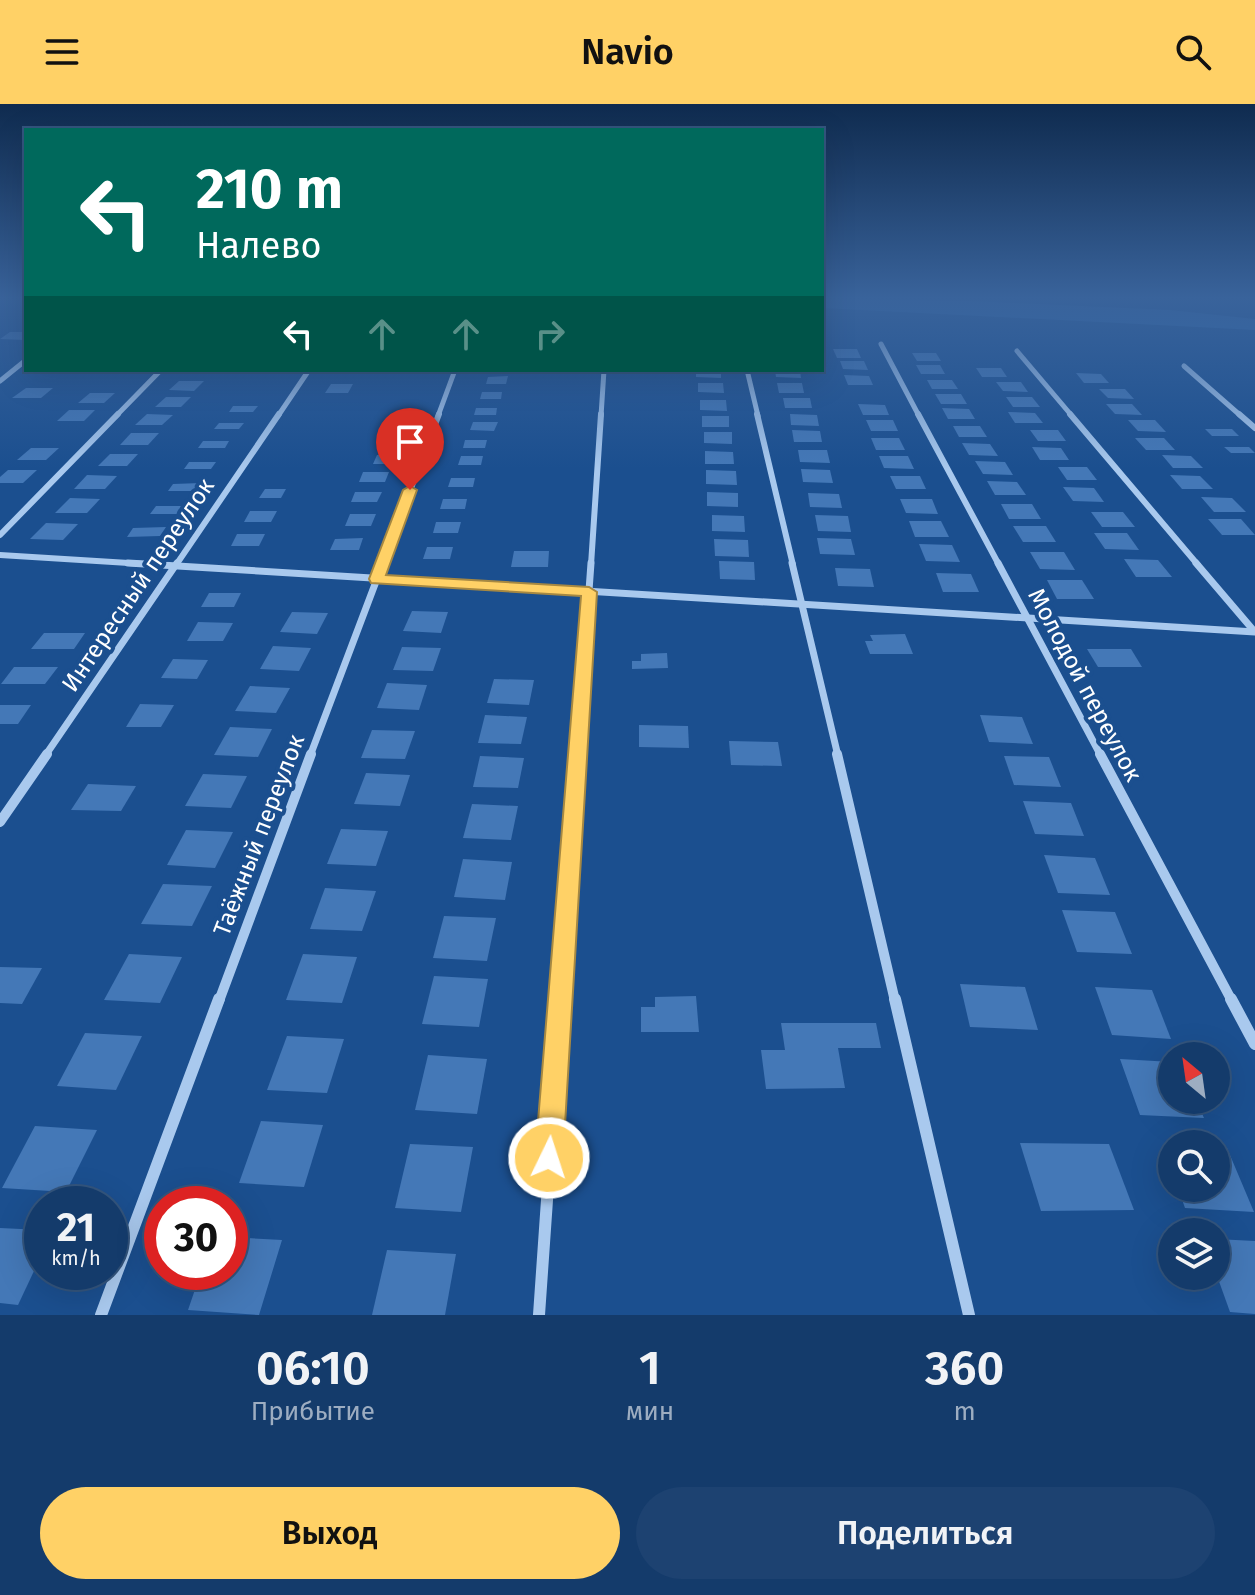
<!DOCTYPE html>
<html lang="ru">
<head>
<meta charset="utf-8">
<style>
  body { margin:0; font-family:"Fira Sans",sans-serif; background:#1d4271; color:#f1f3f6; height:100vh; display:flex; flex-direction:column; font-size:30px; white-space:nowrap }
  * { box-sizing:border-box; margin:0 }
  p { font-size:26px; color:#9dadc1 }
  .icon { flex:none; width:44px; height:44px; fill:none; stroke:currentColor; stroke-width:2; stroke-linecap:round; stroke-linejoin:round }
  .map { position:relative; height:1211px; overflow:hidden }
  .sheet { display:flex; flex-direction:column; background:#143b6b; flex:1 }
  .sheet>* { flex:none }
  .banner { position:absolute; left:24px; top:24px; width:800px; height:244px; border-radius:0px; box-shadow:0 8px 32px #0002,0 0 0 2px #33557e; background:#00695c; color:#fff; overflow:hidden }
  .needle { width:52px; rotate:331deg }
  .buttons { position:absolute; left:1158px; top:938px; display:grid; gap:16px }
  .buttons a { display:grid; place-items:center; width:72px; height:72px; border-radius:50%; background:#143b6b; box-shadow:0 8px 32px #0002,0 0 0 2px #33557e; font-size:40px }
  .speed { position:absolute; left:24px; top:1082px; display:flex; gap:16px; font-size:40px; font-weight:700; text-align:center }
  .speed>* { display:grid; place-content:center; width:104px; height:104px; border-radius:50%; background:#143b6b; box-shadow:0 8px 32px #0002,0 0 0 2px #33557e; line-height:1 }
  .speed small { font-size:20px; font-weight:400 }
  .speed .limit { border:12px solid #d22; background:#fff; color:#111 }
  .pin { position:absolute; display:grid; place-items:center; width:68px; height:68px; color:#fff; margin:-82px -34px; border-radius:50% 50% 50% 0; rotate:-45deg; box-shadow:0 0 8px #0007 }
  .pin .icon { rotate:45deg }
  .me { position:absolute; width:88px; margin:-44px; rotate:4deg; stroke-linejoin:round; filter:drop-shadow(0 0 6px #0008) }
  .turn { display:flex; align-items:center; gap:28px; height:168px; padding:0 40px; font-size:36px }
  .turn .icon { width:104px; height:104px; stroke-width:2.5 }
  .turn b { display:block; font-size:56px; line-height:68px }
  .lanes { display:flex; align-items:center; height:76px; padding:0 40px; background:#0003; justify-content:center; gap:40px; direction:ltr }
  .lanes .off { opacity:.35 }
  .eta { display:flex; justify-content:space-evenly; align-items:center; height:136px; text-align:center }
  .eta b { font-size:48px; font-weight:600; line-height:56px }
  .button { display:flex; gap:16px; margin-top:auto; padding:16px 40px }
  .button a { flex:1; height:92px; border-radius:48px; background:#ffd166; color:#111; font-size:32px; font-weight:600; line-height:92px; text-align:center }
  .button a+a { background:#1d4271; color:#f1f3f6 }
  header { display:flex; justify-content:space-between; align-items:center; height:104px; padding:0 40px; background:#ffd166; color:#111; font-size:36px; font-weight:600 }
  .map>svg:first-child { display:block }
  .green { fill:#2e69ad }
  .building { fill:#4478b7 }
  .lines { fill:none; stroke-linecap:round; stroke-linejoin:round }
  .street-far4 { stroke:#a9c9ee; stroke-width:5 }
  .street-far3 { stroke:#a9c9ee; stroke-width:6 }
  .street-far2 { stroke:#a9c9ee; stroke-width:7 }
  .street-far1 { stroke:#a9c9ee; stroke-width:10 }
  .street { stroke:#a9c9ee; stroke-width:12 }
  .route { fill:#ffd166; stroke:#a68842; stroke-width:2 }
  .labels { text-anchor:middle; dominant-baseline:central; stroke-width:8; stroke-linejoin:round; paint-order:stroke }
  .street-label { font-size:24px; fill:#fff; stroke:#1b4f8f }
</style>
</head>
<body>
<header><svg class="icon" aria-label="menu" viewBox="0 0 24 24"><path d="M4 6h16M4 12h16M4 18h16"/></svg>Navio<svg class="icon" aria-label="search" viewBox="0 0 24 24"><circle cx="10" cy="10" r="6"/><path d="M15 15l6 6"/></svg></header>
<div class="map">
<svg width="1255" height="1211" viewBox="0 0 1255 1211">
  <rect width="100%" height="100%" fill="#1b4f8f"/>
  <path class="green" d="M822,195l148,2 200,9 85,9v11l-433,-22z"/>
  <g class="building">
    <path d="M10,228h16v8l-26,-1z"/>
    <path d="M833,245h24l4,9h-24z"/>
    <path d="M912,249h24l5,8h-24z"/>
    <path d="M840,257h24l4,9 -25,-1z"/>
    <path d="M916,261h24l5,9h-24z"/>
    <path d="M976,264h25l6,9h-25z"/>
    <path d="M696,266h25v8l-25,-1z"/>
    <path d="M775,266h25l1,8 -25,-1z"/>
    <path d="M1076,269l25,1 8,9h-25z"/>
    <path d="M844,271l25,1 4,9h-25z"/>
    <path d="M508,272l-2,8h-20l2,-7z"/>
    <path d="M927,276h25l6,9h-26z"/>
    <path d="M179,277h25l-10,10 -25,-1z"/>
    <path d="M996,278h25l7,10 -25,-1z"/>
    <path d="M698,279h25l1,10 -26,-1z"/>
    <path d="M777,279h25l2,10h-25z"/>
    <path d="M331,280h22l-5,9h-23z"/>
    <path d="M26,284h27l-12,10h-29z"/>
    <path d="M1099,285h26l9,10 -26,-1z"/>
    <path d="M482,288h20l-1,7h-21z"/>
    <path d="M90,289h25l-11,10h-26z"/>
    <path d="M935,290h26l6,10h-26z"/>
    <path d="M166,293h25l-10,10h-26z"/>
    <path d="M1006,293h26l8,10h-27z"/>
    <path d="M783,294h27l2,10h-27z"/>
    <path d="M700,296h26l1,11 -27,-1z"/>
    <path d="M858,300l27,1 4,10h-26z"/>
    <path d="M1106,300h26l10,11 -27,-1z"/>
    <path d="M233,302h25l-5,6h-24z"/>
    <path d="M476,304h21l-1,7h-22z"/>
    <path d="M942,304l27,1 6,10h-27z"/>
    <path d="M69,306h26l-11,11h-27z"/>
    <path d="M1008,308l27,1 8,10h-28z"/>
    <path d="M147,310l26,1 -11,10h-27z"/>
    <path d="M790,310l27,1 2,11 -28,-1z"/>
    <rect x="702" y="312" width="27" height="11"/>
    <path d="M866,316h27l5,11h-27z"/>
    <path d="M1128,316h27l11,12 -28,-1z"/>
    <path d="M473,318h25l-4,9 -24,-1z"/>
    <path d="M219,319h25l-5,6h-25z"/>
    <path d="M953,322h27l7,11h-28z"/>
    <path d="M1205,325h27l7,7h-27z"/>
    <path d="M792,326l28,1 2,11h-28z"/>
    <path d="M1030,326h28l8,11h-28z"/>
    <path d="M704,328h28v12l-28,-1z"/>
    <path d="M131,329h28l-11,12h-28z"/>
    <path d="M384,331l24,1 -4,9 -25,-1z"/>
    <path d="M871,334h28l6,12h-29z"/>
    <path d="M1135,334h29l11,12h-29z"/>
    <path d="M465,336h22l-2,8h-22z"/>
    <path d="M203,337h26l-4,7h-27z"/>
    <path d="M962,339l28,1 8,12 -29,-1z"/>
    <path d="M1032,343l29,1 8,12h-29z"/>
    <path d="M1224,343h25l6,6h-24z"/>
    <path d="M31,344h28l-13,12h-29z"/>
    <path d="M798,346h29l3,13 -30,-1z"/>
    <path d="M705,347l28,1 1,12h-29z"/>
    <path d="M110,350h28l-11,12h-29z"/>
    <path d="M403,350l-3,10h-27l4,-9z"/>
    <path d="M1162,351l29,1 12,12h-30z"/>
    <path d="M461,352h22l-2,9h-23z"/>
    <path d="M879,352h29l6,13 -30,-1z"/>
    <path d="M975,357l30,1 8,13 -30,-1z"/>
    <path d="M189,358h27l-5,7h-27z"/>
    <path d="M1058,363h29l10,13h-30z"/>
    <path d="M801,365l29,1 3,13 -30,-1z"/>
    <path d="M8,366h29l-14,13h-23v-6z"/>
    <path d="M706,366l30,1 1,14 -31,-1z"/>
    <path d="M363,368h26l-4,10h-26z"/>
    <path d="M87,371l30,1 -12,13h-31z"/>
    <path d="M1170,371l30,1 13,13h-31z"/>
    <path d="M890,372h30l6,13h-30z"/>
    <path d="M451,374h24l-2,9h-25z"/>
    <path d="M987,377l30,1 9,13h-31z"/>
    <path d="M201,379l-5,8h-28l5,-7z"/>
    <path d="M1063,383l31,1 10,14 -31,-1z"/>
    <path d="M265,385h21l-5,9h-22z"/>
    <path d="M355,388h27l-5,10h-26z"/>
    <path d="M707,388l31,1v14l-31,-1z"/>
    <path d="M808,389l31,1 3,14 -32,-1z"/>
    <path d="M1201,393l31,1 14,14h-32z"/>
    <path d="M70,394l30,1 -13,14h-32z"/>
    <path d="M443,395h24l-2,10h-25z"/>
    <path d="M900,395h32l6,15 -32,-1z"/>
    <path d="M1001,400h31l9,15h-32z"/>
    <path d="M156,402h29l-5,8h-30z"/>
    <path d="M250,407h27l-6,11h-27z"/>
    <path d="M1091,408h32l12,15h-33z"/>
    <path d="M350,410h26l-5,12h-26z"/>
    <path d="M712,411l32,1 1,16 -33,-1z"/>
    <path d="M815,411l33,1 3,16 -33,-1z"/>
    <path d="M1208,415h33l14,16h-33z"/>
    <path d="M909,417h32l8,16h-34z"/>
    <path d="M436,418h25l-3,11h-25z"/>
    <path d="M46,419l32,1 -15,16 -33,-1z"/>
    <path d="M1013,422h33l10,16h-33z"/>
    <path d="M166,423l-6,9 -33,1 6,-9z"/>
    <path d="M1094,429h33l12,17 -34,-1z"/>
    <path d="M237,430h28l-6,12h-28z"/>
    <path d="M363,434l-4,12h-29l5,-11z"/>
    <path d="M817,434l34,1 4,16 -35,-1z"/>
    <path d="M714,435l34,1 1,17 -34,-1z"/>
    <path d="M919,440l33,1 8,17 -34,-1z"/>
    <path d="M427,443h26l-3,12h-27z"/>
    <path d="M514,447h35l-1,16h-37z"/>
    <path d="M1030,448h34l11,18 -35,-1z"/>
    <path d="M1124,455l34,1 14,17h-36z"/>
    <path d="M719,457l35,1 1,18 -35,-1z"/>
    <path d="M835,464l35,1 4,18 -36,-1z"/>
    <path d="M936,469l35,1 8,18h-36z"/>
    <path d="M1047,476h35l12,19h-37z"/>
    <path d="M209,489h32l-7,14h-33z"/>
    <path d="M412,507l36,1 -7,21 -38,-2z"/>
    <path d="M292,508l36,1 -11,21 -37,-2z"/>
    <path d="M198,518l35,1 -10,18h-36z"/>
    <path d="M44,529h41l-11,16h-43z"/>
    <path d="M905,530l8,20h-43l-5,-13h8l-3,-6z"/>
    <path d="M273,542l38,2 -12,23 -39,-2z"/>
    <path d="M402,543l39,1 -8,23 -40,-1z"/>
    <path d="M1087,545h44l11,18h-44z"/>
    <path d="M667,549l1,15 -36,1v-8h9v-7z"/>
    <path d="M173,555l35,1 -11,19 -36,-1z"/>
    <path d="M14,563h44l-13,17h-44z"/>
    <path d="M494,575l40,1 -5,25 -42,-2z"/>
    <path d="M387,579l40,2 -8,25 -42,-2z"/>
    <path d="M250,582l40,2 -14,25 -41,-2z"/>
    <path d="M140,600l34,1 -13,22h-35z"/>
    <path d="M0,601h31l-13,19h-18z"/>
    <path d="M485,611l42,2 -6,27 -43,-1z"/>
    <path d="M980,611l42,2 11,27 -44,-2z"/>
    <path d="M639,621l49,1 1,22 -50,-1z"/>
    <path d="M230,623l42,2 -14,28 -44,-2z"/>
    <path d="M372,626l43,1 -10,28 -44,-1z"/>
    <path d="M729,637l49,1 4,24 -51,-1z"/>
    <path d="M480,652l44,2 -6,30 -45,-1z"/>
    <path d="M1004,652l45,1 12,30 -47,-2z"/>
    <path d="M366,669l44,2 -10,31 -46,-2z"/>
    <path d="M203,670l44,2 -16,32 -46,-2z"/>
    <path d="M88,680l48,2 -15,25 -50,-1z"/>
    <path d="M1023,697l48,2 13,33 -49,-2z"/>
    <path d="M472,700l46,2 -7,34 -48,-2z"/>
    <path d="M341,725l47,2 -12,35 -49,-2z"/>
    <path d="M186,726l47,2 -18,36 -48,-3z"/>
    <path d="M1044,751l51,3 15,37 -52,-2z"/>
    <path d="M463,755l49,3 -7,38 -51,-3z"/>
    <path d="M163,780l49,2 -20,40 -51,-2z"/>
    <path d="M325,784l51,3 -14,40 -52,-2z"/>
    <path d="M1062,806l53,2 17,42 -55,-2z"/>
    <path d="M444,812l52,2 -9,43 -54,-3z"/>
    <path d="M129,850l53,3 -22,46 -56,-3z"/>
    <path d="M303,850l54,3 -15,46 -56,-3z"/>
    <path d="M0,863l42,1 -20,36 -22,-1z"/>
    <path d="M434,872l54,3 -9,48 -57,-3z"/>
    <path d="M960,880l65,3 13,43 -68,-3z"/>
    <path d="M1095,883l57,3 19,49 -59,-4z"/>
    <path d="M696,892l3,36h-58v-25h14v-10z"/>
    <path d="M781,919h95l5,25h-43l7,40 -79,1 -5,-39h24z"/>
    <path d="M85,929l57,3 -26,54 -59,-4z"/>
    <path d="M287,932l57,3 -17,54 -60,-3z"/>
    <path d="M428,951l59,4 -10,55 -62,-4z"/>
    <path d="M1120,955l52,3v38h24l8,18 -64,-3z"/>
    <path d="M261,1017l62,4 -19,62 -65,-4z"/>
    <path d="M35,1022l62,4 -31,62 -64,-4z"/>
    <path d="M1020,1039l89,1 25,66 -93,1z"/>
    <path d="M410,1040l63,3 -12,65 -66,-4z"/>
    <path d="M1216,1043l11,1 27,64 -69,-4 -7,-20h38z"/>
    <path d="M0,1124l42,2v24l-24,51 -18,-2z"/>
    <path d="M230,1133l52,3 -23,75 -71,-5 13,-38h29z"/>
    <path d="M1216,1135l39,2v73l-25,-2 -14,-39z"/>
    <path d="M387,1146l69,4 -11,61h-73z"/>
  </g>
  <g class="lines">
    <g class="street-far4">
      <path d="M881,240l38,72"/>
      <path d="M1017,247l55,65"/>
      <path d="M1184,262l57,50"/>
      <path d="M747,266l11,46"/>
      <path d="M0,277l26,-21"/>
      <path d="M116,312l45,-46"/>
      <path d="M278,312l31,-46"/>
      <path d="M438,312l17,-46"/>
      <path d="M601,312l3,-46"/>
    </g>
    <g class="street-far3">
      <path d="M757,310l36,151"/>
      <path d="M918,310l81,151"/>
      <path d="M1070,310l128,151"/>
      <path d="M1239,310l16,14"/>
      <path d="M0,431l118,-121"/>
      <path d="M0,451l161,10"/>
      <path d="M176,461l103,-151"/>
      <path d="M382,461l57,-151"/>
      <path d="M591,461l10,-151"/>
    </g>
    <g class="street-far2">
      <path d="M128,459l1127,69"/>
      <path d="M792,459l46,193"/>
      <path d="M998,459l103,193"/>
      <path d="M1196,459l58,68"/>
      <path d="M45,652l132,-193"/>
      <path d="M310,652l73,-193"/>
      <path d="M577,652l14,-193"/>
    </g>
    <g class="street-far1">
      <path d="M837,650l58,247"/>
      <path d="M1100,650l132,247"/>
      <path d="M0,718l47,-68"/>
      <path d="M219,897l92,-247"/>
      <path d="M561,897l17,-247"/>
    </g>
    <g class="street">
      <path d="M895,895l74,316"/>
      <path d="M1231,895l24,45"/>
      <path d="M101,1211l118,-316"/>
      <path d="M539,1211l22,-316"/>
    </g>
  </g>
  <linearGradient id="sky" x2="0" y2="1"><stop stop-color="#0f2b4f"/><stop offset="0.53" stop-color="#39639b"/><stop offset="1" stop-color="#39639b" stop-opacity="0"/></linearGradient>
  <rect width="1255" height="365" fill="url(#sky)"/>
  <path class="route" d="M410,382l7,4 -31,85 203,12 8,5 -34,566 -4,10 -10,4 -10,-4 -4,-10 46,-562 -210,-13 -2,-4 34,-89z"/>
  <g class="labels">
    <g class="street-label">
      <text transform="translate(138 481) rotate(-56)">Интересный переулок</text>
      <text transform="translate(1085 581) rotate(62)">Молодой переулок</text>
      <text transform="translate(259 731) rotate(-69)">Таёжный переулок</text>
    </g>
  </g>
</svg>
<div class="buttons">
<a><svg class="needle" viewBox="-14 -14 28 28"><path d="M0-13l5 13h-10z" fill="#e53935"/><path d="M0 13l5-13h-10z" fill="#9dadc1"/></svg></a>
<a><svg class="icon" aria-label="search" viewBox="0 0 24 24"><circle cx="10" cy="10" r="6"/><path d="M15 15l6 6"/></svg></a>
<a><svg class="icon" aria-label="layers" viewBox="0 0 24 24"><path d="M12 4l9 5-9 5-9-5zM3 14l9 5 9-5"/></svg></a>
</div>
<div class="speed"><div>21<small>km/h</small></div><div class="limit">30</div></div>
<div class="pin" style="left:410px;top:386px;background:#d93025"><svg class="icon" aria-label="arrive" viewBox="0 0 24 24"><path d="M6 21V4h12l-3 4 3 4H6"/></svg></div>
<svg class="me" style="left:549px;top:1054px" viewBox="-20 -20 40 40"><circle r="17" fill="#ffd166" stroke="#fff" stroke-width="3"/><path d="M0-11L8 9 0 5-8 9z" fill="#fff"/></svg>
<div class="banner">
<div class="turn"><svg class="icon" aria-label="left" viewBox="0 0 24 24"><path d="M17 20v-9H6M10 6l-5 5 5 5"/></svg><div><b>210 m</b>Налево</div></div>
<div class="lanes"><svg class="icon" aria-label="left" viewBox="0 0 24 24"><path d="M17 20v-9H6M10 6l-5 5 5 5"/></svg><svg class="icon off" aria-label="ahead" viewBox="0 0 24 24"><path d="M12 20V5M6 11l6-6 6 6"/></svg><svg class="icon off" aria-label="ahead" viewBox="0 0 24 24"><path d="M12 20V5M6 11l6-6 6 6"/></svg><svg class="icon off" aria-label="right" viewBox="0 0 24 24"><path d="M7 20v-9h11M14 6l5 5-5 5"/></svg></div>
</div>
</div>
<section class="sheet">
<div class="eta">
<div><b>06:10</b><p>Прибытие</p></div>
<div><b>1</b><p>мин</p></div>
<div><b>360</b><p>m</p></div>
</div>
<div class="button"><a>Выход</a><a>Поделиться</a></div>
</section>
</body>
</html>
